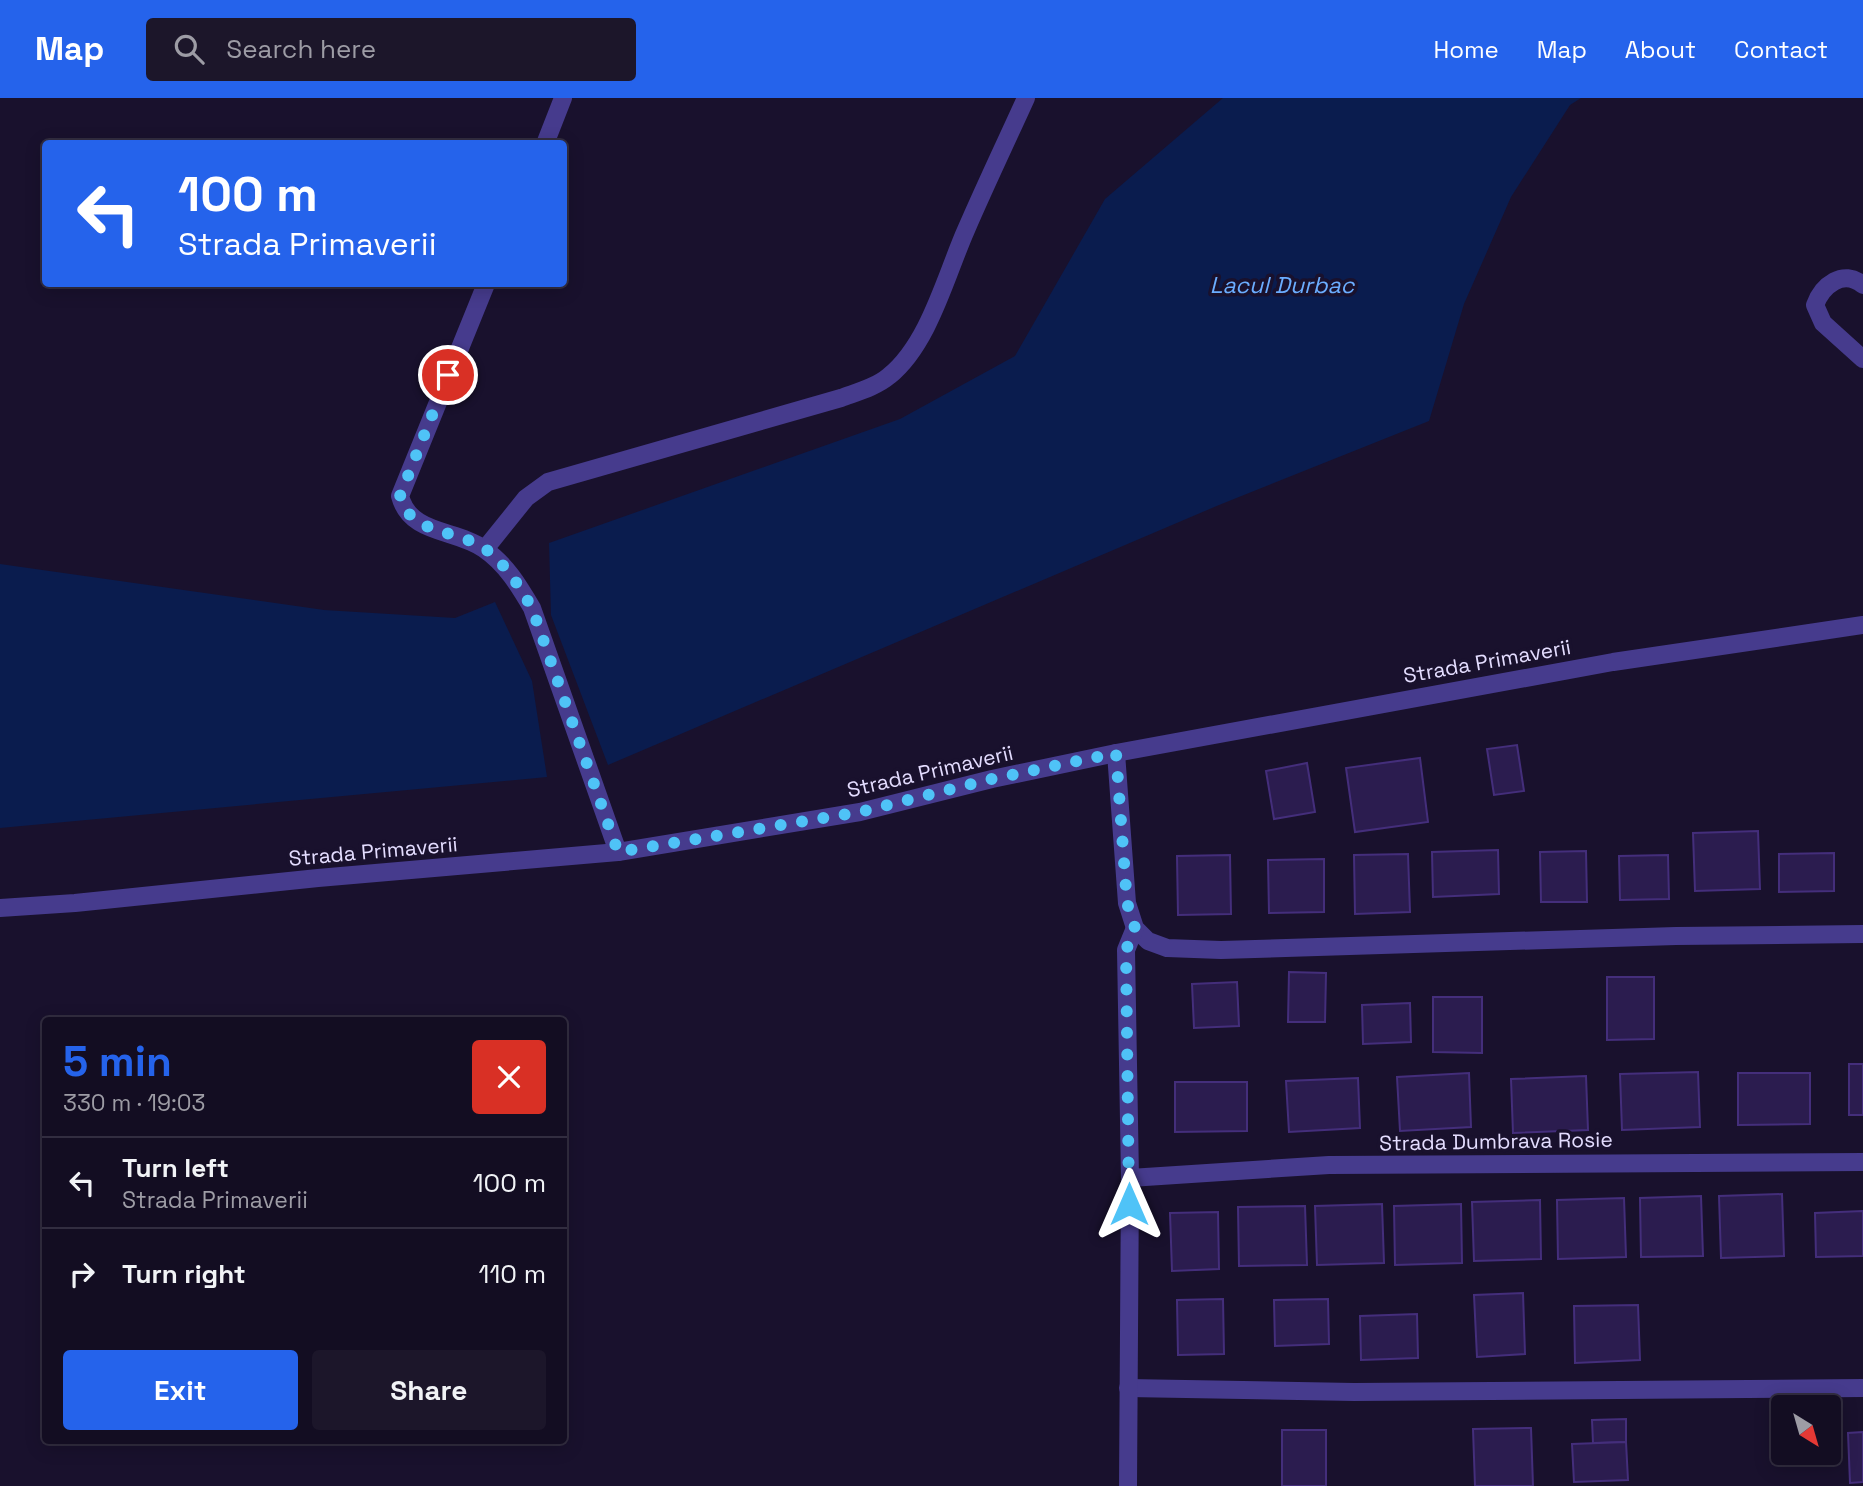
<!DOCTYPE html>
<html lang="en">
<head>
<meta charset="utf-8">
<style>
  body { margin:0; font-family:"Space Grotesk",sans-serif; background:#1c162a; color:#f1f3f6; height:100vh; display:flex; flex-direction:column; font-size:26px; white-space:nowrap }
  * { box-sizing:border-box; margin:0 }
  p { font-size:23px; color:#9d9ca5 }
  .icon { flex:none; width:38px; height:38px; fill:none; stroke:currentColor; stroke-width:2; stroke-linecap:round; stroke-linejoin:round }
  .map { position:relative; flex:1; overflow:hidden }
  .details { position:absolute; left:42px; top:919px; width:525px; height:427px; display:flex; flex-direction:column; background:#130d22; border-radius:7px; box-shadow:0 4px 18px #0003,0 0 0 2px #322d40 }
  .details>* { flex:none }
  .banner { position:absolute; left:42px; top:42px; width:525px; height:147px; border-radius:7px; box-shadow:0 4px 18px #0003,0 0 0 2px #322d40; background:#2563eb; color:#fff; overflow:hidden }
  .needle { width:46px; rotate:143deg }
  .fabs { position:absolute; left:1771px; top:1297px; display:grid; gap:14px }
  .fabs a { display:grid; place-items:center; width:70px; height:70px; border-radius:7px; background:#130d22; box-shadow:0 4px 18px #0003,0 0 0 2px #322d40; font-size:35px }
  .pin { position:absolute; display:grid; place-items:center; width:60px; height:60px; color:#fff; margin:-30px; border:4px solid #fff; border-radius:50%; box-shadow:0 2px 7px #0007 }
  .me { position:absolute; width:77px; margin:-38px; rotate:0deg; stroke-linejoin:round; filter:drop-shadow(0 0 5px #0008) }
  .turn { display:flex; align-items:center; gap:24px; height:147px; padding:0 21px; font-size:32px }
  .turn .icon { width:91px; height:91px; stroke-width:2.5 }
  .turn b { display:block; font-size:49px; line-height:60px }
  .round { display:grid; place-items:center; flex:none; width:74px; height:74px; border-radius:7px; background:#1c162a }
  .overview { display:flex; align-items:center; justify-content:space-between; height:119px; padding:0 21px }
  h1 { font-size:42px; font-weight:700; line-height:52px; color:#2563eb }
  .primary-button { display:flex; gap:14px; margin-top:auto; padding:14px 21px }
  .primary-button a { flex:1; height:80px; border-radius:7px; background:#2563eb; color:#fff; font-size:28px; font-weight:700; line-height:80px; text-align:center }
  .primary-button a+a { background:#1c162a; color:#f1f3f6 }
  ul { padding:0; list-style:none }
  li { display:flex; align-items:center; gap:21px; height:91px; padding:0 21px; border-top:2px solid #322d40 }
  li div { flex:1 }
  li b { display:block; font-size:26px }
  li em { font-style:normal }
  header { display:flex; align-items:center; gap:42px; box-sizing:border-box; height:98px; padding:0 35px; background:#2563eb; color:#fff }
  header strong { font-size:33px }
  nav { display:flex; gap:38px; margin-inline-start:auto; font-size:24px }
  .search { width:490px; height:63px; background:#1c162a; display:flex; align-items:center; gap:18px; box-sizing:border-box; padding:0 24px; border-radius:7px; color:#9d9ca5; font-size:26px }
  .map>svg:first-child { display:block }
  .water { fill:#0a1c4e }
  .building { fill:#2b1c4f; stroke:#442e7b; stroke-width:2 }
  .lines { fill:none; stroke-linecap:round; stroke-linejoin:round }
  .service { stroke:#463b8d; stroke-width:18 }
  .minor { stroke:#463b8d; stroke-width:18 }
  .route { stroke:#4fc3f7; stroke-width:12; stroke-dasharray:0 21.6 }
  .labels { text-anchor:middle; dominant-baseline:central; stroke-width:7; stroke-linejoin:round; paint-order:stroke }
  .street-label { font-size:21px; fill:#e4ddff; stroke:#19112d }
  .water-label { font-size:23px; font-style:italic; fill:#6badff; stroke:#19112d }
</style>
</head>
<body>
<header>
<strong>Map</strong>
<div class="search"><svg class="icon" aria-label="search" viewBox="0 0 24 24"><circle cx="10" cy="10" r="6"/><path d="M15 15l6 6"/></svg>Search here</div>
<nav><a>Home</a><a>Map</a><a>About</a><a>Contact</a></nav>
</header>
<div class="map">
<svg width="1863" height="1388" viewBox="0 0 1863 1388">
  <rect width="100%" height="100%" fill="#19112d"/>
  <g class="water">
    <path d="M1223,0h358l-11,7 -59,92 -47,107 -35,117 -210,84 -611,260 -57,-150 -2,-72 351,-124 115,-63 90,-157z"/>
    <path d="M0,466l324,46 131,8 40,-16 37,79 15,96 -547,51z"/>
  </g>
  <g class="building">
    <path d="M1517,647l7,46 -30,4 -7,-46z"/>
    <path d="M1420,660l8,64 -73,10 -9,-64z"/>
    <path d="M1307,665l8,49 -41,7 -8,-48z"/>
    <path d="M1758,733l2,58 -65,2 -2,-58z"/>
    <path d="M1498,752l1,44 -66,3 -1,-45z"/>
    <path d="M1586,753l1,51h-46l-1,-50z"/>
    <path d="M1834,755v38l-55,1v-38z"/>
    <path d="M1408,756l2,58 -55,2 -1,-59z"/>
    <path d="M1230,757l1,59 -53,1 -1,-59z"/>
    <path d="M1668,757l1,44 -49,1 -1,-44z"/>
    <path d="M1324,761v53l-55,1 -1,-53z"/>
    <path d="M1289,874l37,1 -1,49h-37z"/>
    <path d="M1607,879h47v62l-47,1z"/>
    <path d="M1237,884l2,44 -45,2 -2,-44z"/>
    <path d="M1433,899h49v56l-49,-1z"/>
    <path d="M1410,905l1,39 -48,2 -1,-39z"/>
    <rect x="1849" y="966" width="14" height="51"/>
    <path d="M1698,974l2,55 -78,3 -2,-56z"/>
    <path d="M1469,975l2,54 -71,4 -3,-54z"/>
    <path d="M1738,975h72v51l-72,1z"/>
    <path d="M1586,978l2,54 -75,3 -2,-54z"/>
    <path d="M1358,980l2,50 -71,4 -3,-51z"/>
    <path d="M1175,984h72v49l-72,1z"/>
    <path d="M1782,1096l2,62 -63,2 -2,-62z"/>
    <path d="M1701,1098l2,60 -62,1 -1,-59z"/>
    <path d="M1624,1100l2,59 -68,2 -1,-59z"/>
    <path d="M1540,1102l1,59 -67,2 -2,-59z"/>
    <path d="M1382,1106l2,59 -67,2 -2,-59z"/>
    <path d="M1461,1106l1,59 -67,2 -1,-59z"/>
    <path d="M1305,1108l2,59 -68,1 -1,-59z"/>
    <path d="M1863,1113v45l-47,1 -1,-44z"/>
    <path d="M1218,1114l1,57 -47,2 -2,-58z"/>
    <path d="M1523,1195l2,61 -48,3 -3,-62z"/>
    <path d="M1223,1201l1,55 -46,1 -1,-55z"/>
    <path d="M1328,1201l1,45 -54,2 -1,-46z"/>
    <path d="M1638,1207l2,55 -65,3 -1,-57z"/>
    <path d="M1417,1216l1,44 -57,2 -1,-44z"/>
    <path d="M1626,1321v23l-33,1 -1,-23z"/>
    <path d="M1531,1330l2,58h-58l-2,-57z"/>
    <rect x="1282" y="1332" width="44" height="56"/>
    <path d="M1863,1334v50l-13,1 -2,-50z"/>
    <path d="M1626,1344l2,38 -54,2 -2,-38z"/>
  </g>
  <g class="lines">
    <path class="service" d="M1863,187c-20,-17 -41,1 -48,20l8,18 40,36"/>
    <g class="minor">
      <path d="M545,46l18,-46"/>
      <path d="M486,186l-86,212c10,39 56,33 84,53 22,15 35,37 48,59l86,244"/>
      <path d="M485,451l41,-51 22,-16 293,-84c16,-6 35,-11 48,-22 40,-32 57,-101 77,-146 19,-44 40,-88 60,-132"/>
      <path d="M1116,655l11,150 8,25 13,13 19,7 54,2 455,-14 187,-2"/>
      <path d="M0,810l75,-5 243,-25 300,-26 242,-40 132,-33 124,-26 497,-91 250,-37"/>
      <path d="M1130,1080l199,-13 534,-3"/>
      <path d="M1128,1290l226,4 509,-4"/>
      <path d="M1128,1388l2,-308 -4,-228 9,-22"/>
    </g>
  </g>
  <g class="lines">
    <path class="route" d="M448,277l-48,121c10,39 56,33 84,52 22,16 35,38 48,60l86,244 242,-40 132,-33 124,-26 11,150 8,25 -9,22 3,254"/>
  </g>
  <g class="labels">
    <g class="street-label">
      <text transform="translate(1487 563) rotate(-10)">Strada Primaverii</text>
      <text transform="translate(930 673) rotate(-13)">Strada Primaverii</text>
      <text transform="translate(373 753) rotate(-5)">Strada Primaverii</text>
      <text transform="translate(1496 1043) rotate(-1)">Strada Dumbrava Rosie</text>
    </g>
    <g class="water-label">
      <text x="1282" y="187">Lacul Durbac</text>
    </g>
  </g>
</svg>
<div class="fabs">
<a><svg class="needle" viewBox="-14 -14 28 28"><path d="M0-13l5 13h-10z" fill="#e53935"/><path d="M0 13l5-13h-10z" fill="#9d9ca5"/></svg></a>
</div>
<div class="pin" style="left:448px;top:277px;background:#d93025"><svg class="icon" aria-label="arrive" viewBox="0 0 24 24"><path d="M6 21V4h12l-3 4 3 4H6"/></svg></div>
<svg class="me" style="left:1129px;top:1106px" viewBox="-20 -20 40 40"><path d="M0-17L14 15 0 8-14 15z" fill="#4fc3f7" stroke="#fff" stroke-width="4"/></svg>
<div class="banner">
<div class="turn"><svg class="icon" aria-label="left" viewBox="0 0 24 24"><path d="M17 20v-9H6M10 6l-5 5 5 5"/></svg><div><b>100 m</b>Strada Primaverii</div></div>
</div>
<section class="details">
<div class="overview"><div><h1>5 min</h1><p>330 m · 19:03</p></div><a class="round" style="background:#d93025;color:#fff"><svg class="icon" aria-label="close" viewBox="0 0 24 24"><path d="M6 6l12 12M18 6L6 18"/></svg></a></div>
<ul>
<li><svg class="icon" aria-label="left" viewBox="0 0 24 24"><path d="M17 20v-9H6M10 6l-5 5 5 5"/></svg><div><b>Turn left</b><p>Strada Primaverii</p></div><em>100 m</em></li>
<li><svg class="icon" aria-label="right" viewBox="0 0 24 24"><path d="M7 20v-9h11M14 6l5 5-5 5"/></svg><div><b>Turn right</b></div><em>110 m</em></li>
</ul>
<div class="primary-button"><a>Exit</a><a>Share</a></div>
</section>
</div>
</body>
</html>
